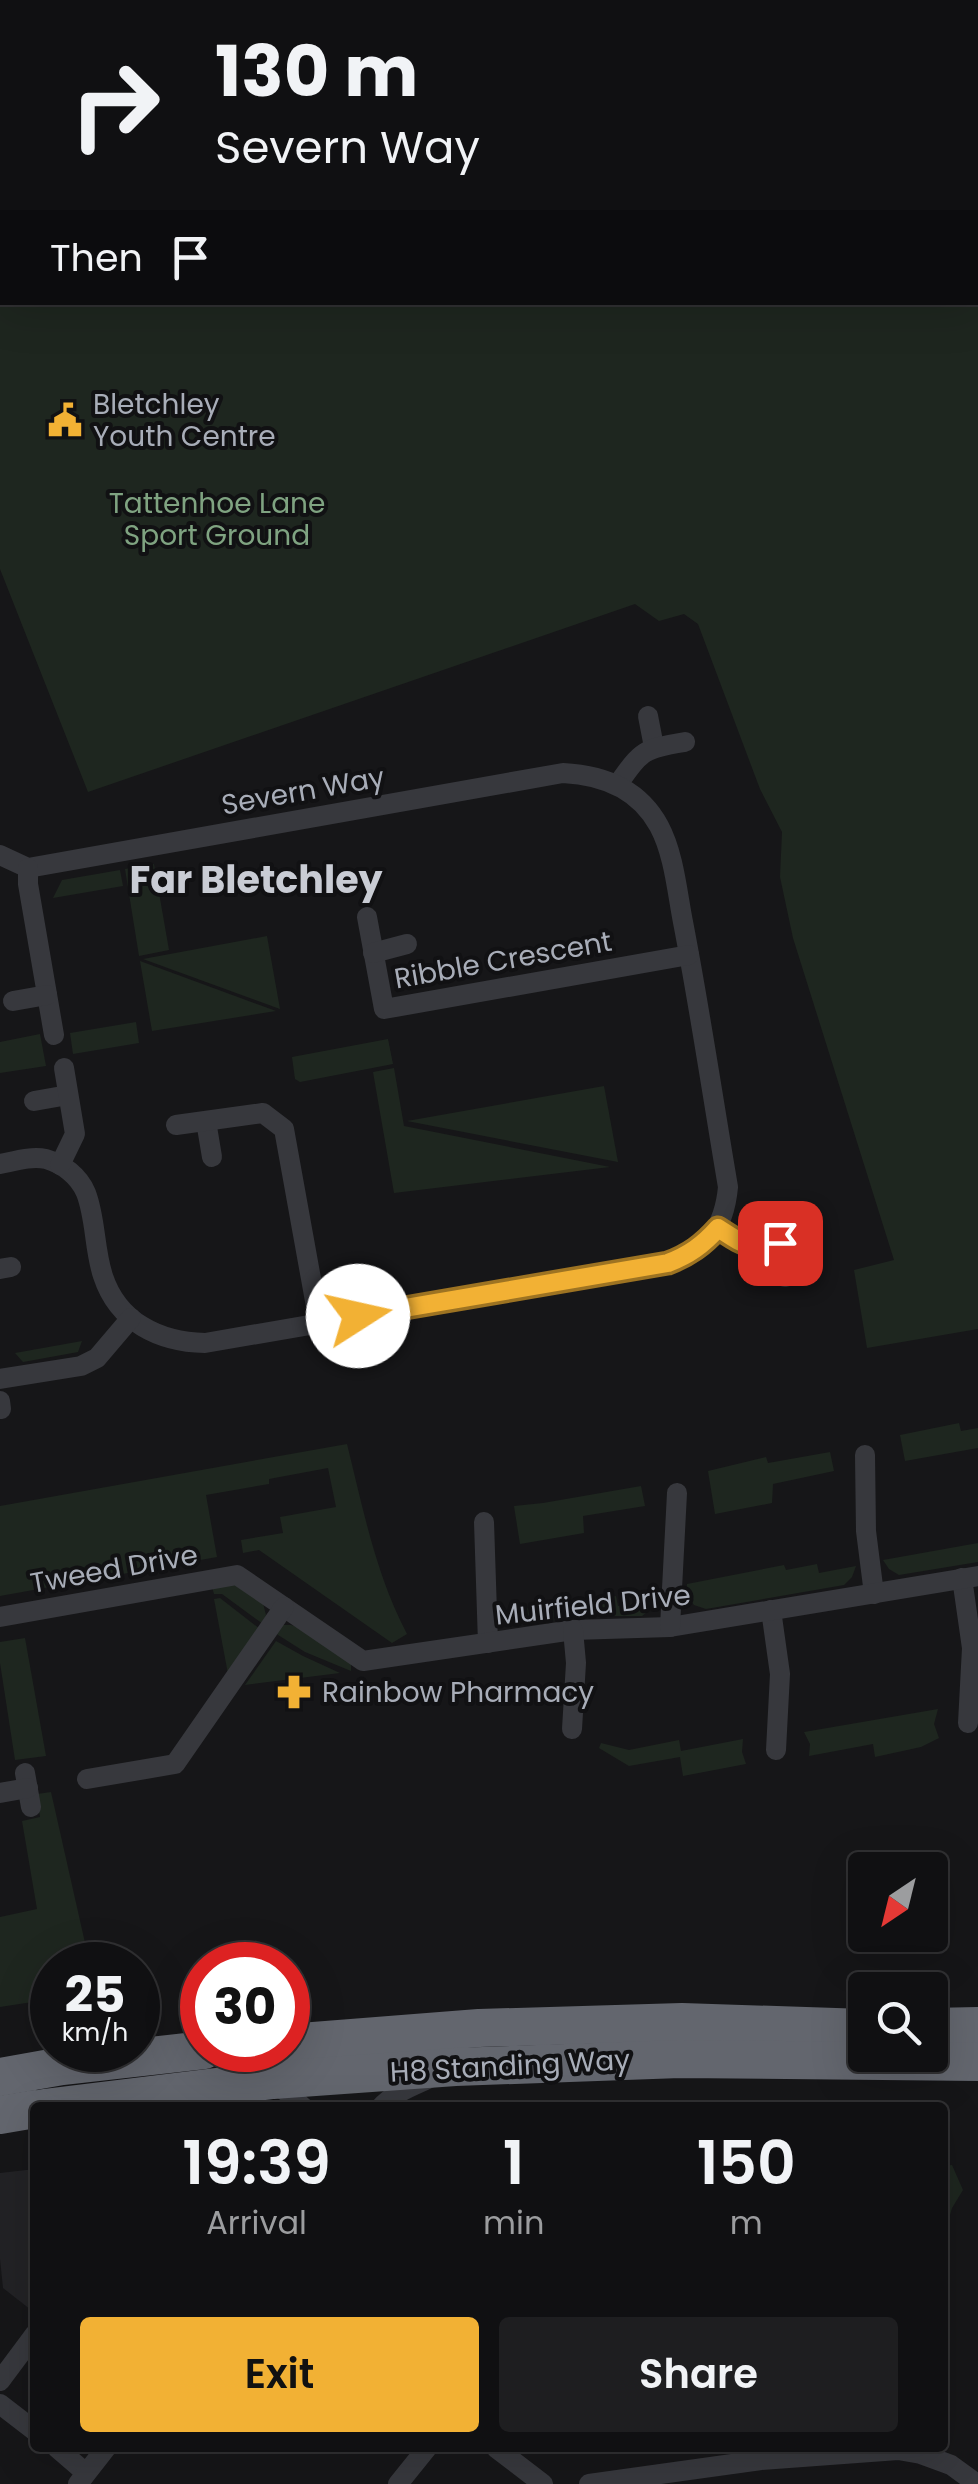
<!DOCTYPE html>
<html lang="en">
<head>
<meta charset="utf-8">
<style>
  body { margin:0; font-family:Poppins,sans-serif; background:#1e1e20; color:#f1f3f6; height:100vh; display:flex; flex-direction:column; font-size:38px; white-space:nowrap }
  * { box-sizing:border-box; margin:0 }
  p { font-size:32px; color:#9c9d9f }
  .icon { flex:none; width:55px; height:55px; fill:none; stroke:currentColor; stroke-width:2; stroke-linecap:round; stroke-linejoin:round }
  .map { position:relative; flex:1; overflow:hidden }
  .details { position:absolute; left:30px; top:2102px; width:918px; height:350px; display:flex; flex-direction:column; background:#101012; border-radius:10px; box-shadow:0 10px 40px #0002,0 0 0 2px #303032 }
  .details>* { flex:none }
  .top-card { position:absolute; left:0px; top:0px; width:980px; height:305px; box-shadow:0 10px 40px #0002,0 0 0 2px #303032; background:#101012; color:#f1f3f6; overflow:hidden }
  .needle { width:65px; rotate:215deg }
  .fabs { position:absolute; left:848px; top:1852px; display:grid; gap:20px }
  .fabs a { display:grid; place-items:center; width:100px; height:100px; border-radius:10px; background:#101012; box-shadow:0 10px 40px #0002,0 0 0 2px #303032; font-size:50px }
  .speed { position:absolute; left:30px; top:1942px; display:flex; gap:20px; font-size:50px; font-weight:700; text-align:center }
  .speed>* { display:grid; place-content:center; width:130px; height:130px; border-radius:50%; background:#101012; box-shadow:0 10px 40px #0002,0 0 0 2px #303032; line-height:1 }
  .speed small { font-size:25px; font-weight:400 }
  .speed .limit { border:15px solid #d22; background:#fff; color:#111 }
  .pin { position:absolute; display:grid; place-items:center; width:85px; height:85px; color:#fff; margin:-42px; border-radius:20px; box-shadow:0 5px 15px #0006 }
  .me { position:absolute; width:110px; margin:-55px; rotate:80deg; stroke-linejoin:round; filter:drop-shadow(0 0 8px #0008) }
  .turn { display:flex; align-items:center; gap:35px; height:210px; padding:0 50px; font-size:45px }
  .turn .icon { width:130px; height:130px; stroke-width:2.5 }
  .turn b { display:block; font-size:70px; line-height:85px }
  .then { display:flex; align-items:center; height:95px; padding:0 50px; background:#0003; gap:20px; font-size:38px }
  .eta { display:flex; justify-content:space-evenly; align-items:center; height:170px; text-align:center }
  .eta b { font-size:60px; font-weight:600; line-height:70px }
  .cta { display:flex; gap:20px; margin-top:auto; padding:20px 50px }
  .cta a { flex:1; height:115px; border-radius:10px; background:#f2b134; color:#111; font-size:40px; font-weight:600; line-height:115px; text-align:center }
  .cta a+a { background:#1e1e20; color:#f1f3f6 }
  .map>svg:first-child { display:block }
  .built { fill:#222225 }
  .green { fill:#1e261f }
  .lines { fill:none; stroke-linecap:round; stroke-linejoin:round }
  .street { stroke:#37383d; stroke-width:20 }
  .highway { stroke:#63666e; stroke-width:38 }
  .route-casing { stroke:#9d7322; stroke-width:25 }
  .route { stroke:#f2b134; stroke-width:18 }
  .labels { text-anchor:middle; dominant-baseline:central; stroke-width:8; stroke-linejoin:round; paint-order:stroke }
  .poi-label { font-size:28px; fill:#a8adb8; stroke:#111113; text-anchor:start }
  .park-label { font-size:28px; fill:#7fa381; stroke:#111113 }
  .street-label { font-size:28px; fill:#a8adb8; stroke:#111113 }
  .district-label { font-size:38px; font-weight:bold; fill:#c9ccd4; stroke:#111113 }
</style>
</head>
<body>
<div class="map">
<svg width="978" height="2484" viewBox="0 0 978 2484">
  <rect width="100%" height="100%" fill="#161618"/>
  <path class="built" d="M35,2169v144l-32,-25 -3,-29v-86z"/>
  <g class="green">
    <path d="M447,0h298l6,2h-304z"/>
    <path d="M978,52v1277l-111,19 -13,-78 40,-10 -101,-322 -13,-61 2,-45 -22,-43 -62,-165 -14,-10 -25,7 -24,-17 -547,188 -88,-223v-379l2,-1v113h976z"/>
    <path d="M154,864l15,86 -30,6 -14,-87z"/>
    <path d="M120,870l3,16 -70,12 9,-18z"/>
    <path d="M267,936l13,73 -137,-50z"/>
    <path d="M140,961l136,50 -124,20z"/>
    <path d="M136,1022l3,21 -66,11 -3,-21z"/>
    <path d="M40,1034l6,32 -46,7v-31z"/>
    <path d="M388,1039l5,25 -93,18 -5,-3 -3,-22z"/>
    <path d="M394,1068l10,58 206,41 -216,26 -21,-121z"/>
    <path d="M604,1086l14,76 -211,-41z"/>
    <path d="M82,1341l-4,11 -55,10 -8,-9z"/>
    <path d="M959,1423l2,8 17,-3v20l-73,13 -5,-26z"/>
    <path d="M347,1444c16,65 29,131 60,190l-15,9 -133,-93 -16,3 -2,-13 42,-7 -3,-16 56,-10 -8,-39 -59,11v5l-63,11 11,62 -217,39v-90z"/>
    <path d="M830,1452l4,19 -61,13 -1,19 -57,11 -7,-43 58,-14 2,6z"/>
    <path d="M641,1486l4,20 -62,10 1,17 -64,11 -6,-38 29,-3z"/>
    <path d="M978,1543v19l-79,13 -10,-6 -6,-9z"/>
    <path d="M817,1564l2,9 37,-7 -4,11 -8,8 -138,24 -12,-4 -8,-11 1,-10 97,-19 2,5z"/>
    <path d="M234,1584l29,19 3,12 -3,9 -41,-30h-8l-2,-7z"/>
    <path d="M616,1596l2,10 39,-7 -6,10 -9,7h-50l-76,9 -10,-5 -6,-8z"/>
    <path d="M220,1598l40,31 -32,45 -14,-75z"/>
    <path d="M282,1625h9l9,3 51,35v8l-46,-19 -30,-19z"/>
    <path d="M25,1638l21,118 -31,4 -15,-97v-21z"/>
    <path d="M276,1641l27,15 37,17 -95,12z"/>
    <path d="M938,1709l-4,15 5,14 -18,9 -46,10 -2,-13 -64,12 1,-12 -6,-12z"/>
    <path d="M743,1739l-1,13 4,12 -63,12 -3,-19 -51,9 -30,-18 2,-5 28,7 50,-10 2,11z"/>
    <path d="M51,1792l39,173h-38v34l-52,8v-90l37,-8 -15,-88 18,-4 -3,-23z"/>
    <path d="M952,2165l11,25 -11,18 -9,31v-73z"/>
  </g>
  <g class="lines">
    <g class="street">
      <path d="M218,0l1,2"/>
      <path d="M272,2l11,-2"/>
      <path d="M648,716l6,31"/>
      <path d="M618,784c24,-34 25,-35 67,-42"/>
      <path d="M0,855l28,13 535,-95c40,2 76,16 96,53 15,28 18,65 24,96 17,88 30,177 45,265 -4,43 -21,61 -60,76l-463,80c-46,-1 -87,-21 -102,-67 -9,-27 -7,-57 -17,-83 -7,-17 -23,-29 -40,-34 -15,-3 -31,2 -46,5"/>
      <path d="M28,868v16l26,151"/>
      <path d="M367,917l17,92 305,-54"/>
      <path d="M373,953l34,-9"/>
      <path d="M13,1001l34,-6"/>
      <path d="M34,1101l34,-6"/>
      <path d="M206,1121l6,36"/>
      <path d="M176,1125l87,-12 21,16 35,194"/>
      <path d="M60,1165l15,-31 -11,-66"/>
      <path d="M718,1228l26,17 11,3 52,-10"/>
      <path d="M780,1243l5,34"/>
      <path d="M0,1269l11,-2"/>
      <path d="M0,1379l81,-13 16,-8 34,-40"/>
      <path d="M0,1401l1,8"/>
      <path d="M865,1455l1,76 8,63"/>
      <path d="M484,1522l4,121"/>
      <path d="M962,1578l10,70 -4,75"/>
      <path d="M771,1610l9,64 -4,76"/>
      <path d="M0,1617l237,-42 126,86 210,-31 97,-3 308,-51"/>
      <path d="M670,1627l7,-134"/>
      <path d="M572,1729l4,-66 -3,-33"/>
      <path d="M25,1773l6,34"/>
      <path d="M87,1779l88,-15 109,-157"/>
      <path d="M0,1793l28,-5"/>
      <path d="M273,2080l31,28"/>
      <path d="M380,2108c13,-15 33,-22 50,-30"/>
      <path d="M0,2381l35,-47"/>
      <path d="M0,2404l35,27"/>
      <path d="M57,2448l29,25"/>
      <path d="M496,2448l47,36"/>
      <path d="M78,2484l28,-36"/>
      <path d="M398,2484l29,-36"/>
      <path d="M589,2484l172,-24 137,-10 23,4 30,11 26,19"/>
    </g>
    <g class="highway">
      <path d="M930,2027l48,-1"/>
      <path d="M288,2043l191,-15 203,-6 183,6"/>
      <path d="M0,2077l62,-11 142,-16"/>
      <path d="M44,2108l229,-28 182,-13 225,-8 298,3"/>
      <path d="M0,2115l35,-6"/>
    </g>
  </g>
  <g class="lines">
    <g class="route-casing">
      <path id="route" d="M358,1316l310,-53c21,-8 35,-18 50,-35 28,18 29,21 62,15"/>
    </g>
    <use href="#route" class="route"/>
  </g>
  <defs>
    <g id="civic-bare" transform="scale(2.7)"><path d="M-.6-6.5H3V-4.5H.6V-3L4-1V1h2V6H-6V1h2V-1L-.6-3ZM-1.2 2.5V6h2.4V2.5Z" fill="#f2b134" stroke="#111113" stroke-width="2.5" paint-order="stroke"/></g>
    <g id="pharmacy-bare" transform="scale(2.7)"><path d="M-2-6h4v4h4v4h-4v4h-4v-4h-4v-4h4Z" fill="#f2b134" stroke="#111113" stroke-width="2.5" paint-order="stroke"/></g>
  </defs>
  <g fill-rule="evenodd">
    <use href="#civic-bare" x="65" y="420"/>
    <use href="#pharmacy-bare" x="294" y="1692"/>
  </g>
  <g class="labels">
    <g class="poi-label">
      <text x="93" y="404">Bletchley<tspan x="93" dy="32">Youth Centre</tspan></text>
      <text x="322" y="1692">Rainbow Pharmacy</text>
    </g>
    <g class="park-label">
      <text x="217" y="503">Tattenhoe Lane<tspan x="217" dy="32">Sport Ground</tspan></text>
    </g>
    <g class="street-label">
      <text transform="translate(303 791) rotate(-10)">Severn Way</text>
      <text transform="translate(503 960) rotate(-10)">Ribble Crescent</text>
      <text transform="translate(114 1569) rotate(-10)">Tweed Drive</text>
      <text transform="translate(593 1605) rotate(-6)">Muirfield Drive</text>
      <text transform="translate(510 2066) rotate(-3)">H8 Standing Way</text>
    </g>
    <g class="district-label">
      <text x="256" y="879">Far Bletchley</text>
    </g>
  </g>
</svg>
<div class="fabs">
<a><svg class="needle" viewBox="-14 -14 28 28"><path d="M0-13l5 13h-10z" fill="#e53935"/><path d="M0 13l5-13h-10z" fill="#9c9d9f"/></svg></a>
<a><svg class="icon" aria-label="search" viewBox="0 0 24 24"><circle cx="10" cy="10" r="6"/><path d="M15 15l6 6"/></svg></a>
</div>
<div class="speed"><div>25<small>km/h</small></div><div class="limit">30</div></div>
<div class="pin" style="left:780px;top:1243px;background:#d93025"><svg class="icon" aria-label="arrive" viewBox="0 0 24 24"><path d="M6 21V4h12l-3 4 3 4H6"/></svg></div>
<svg class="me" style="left:358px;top:1316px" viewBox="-20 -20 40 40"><circle r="19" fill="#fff"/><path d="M0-13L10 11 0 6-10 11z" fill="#f2b134"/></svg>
<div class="top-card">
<div class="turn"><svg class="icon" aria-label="right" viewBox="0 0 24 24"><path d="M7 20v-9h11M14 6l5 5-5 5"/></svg><div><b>130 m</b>Severn Way</div></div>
<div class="then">Then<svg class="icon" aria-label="arrive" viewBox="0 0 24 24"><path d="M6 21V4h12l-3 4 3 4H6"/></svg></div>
</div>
<section class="details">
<div class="eta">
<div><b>19:39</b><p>Arrival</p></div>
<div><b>1</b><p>min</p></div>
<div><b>150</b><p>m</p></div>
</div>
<div class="cta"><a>Exit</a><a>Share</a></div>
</section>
</div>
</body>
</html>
